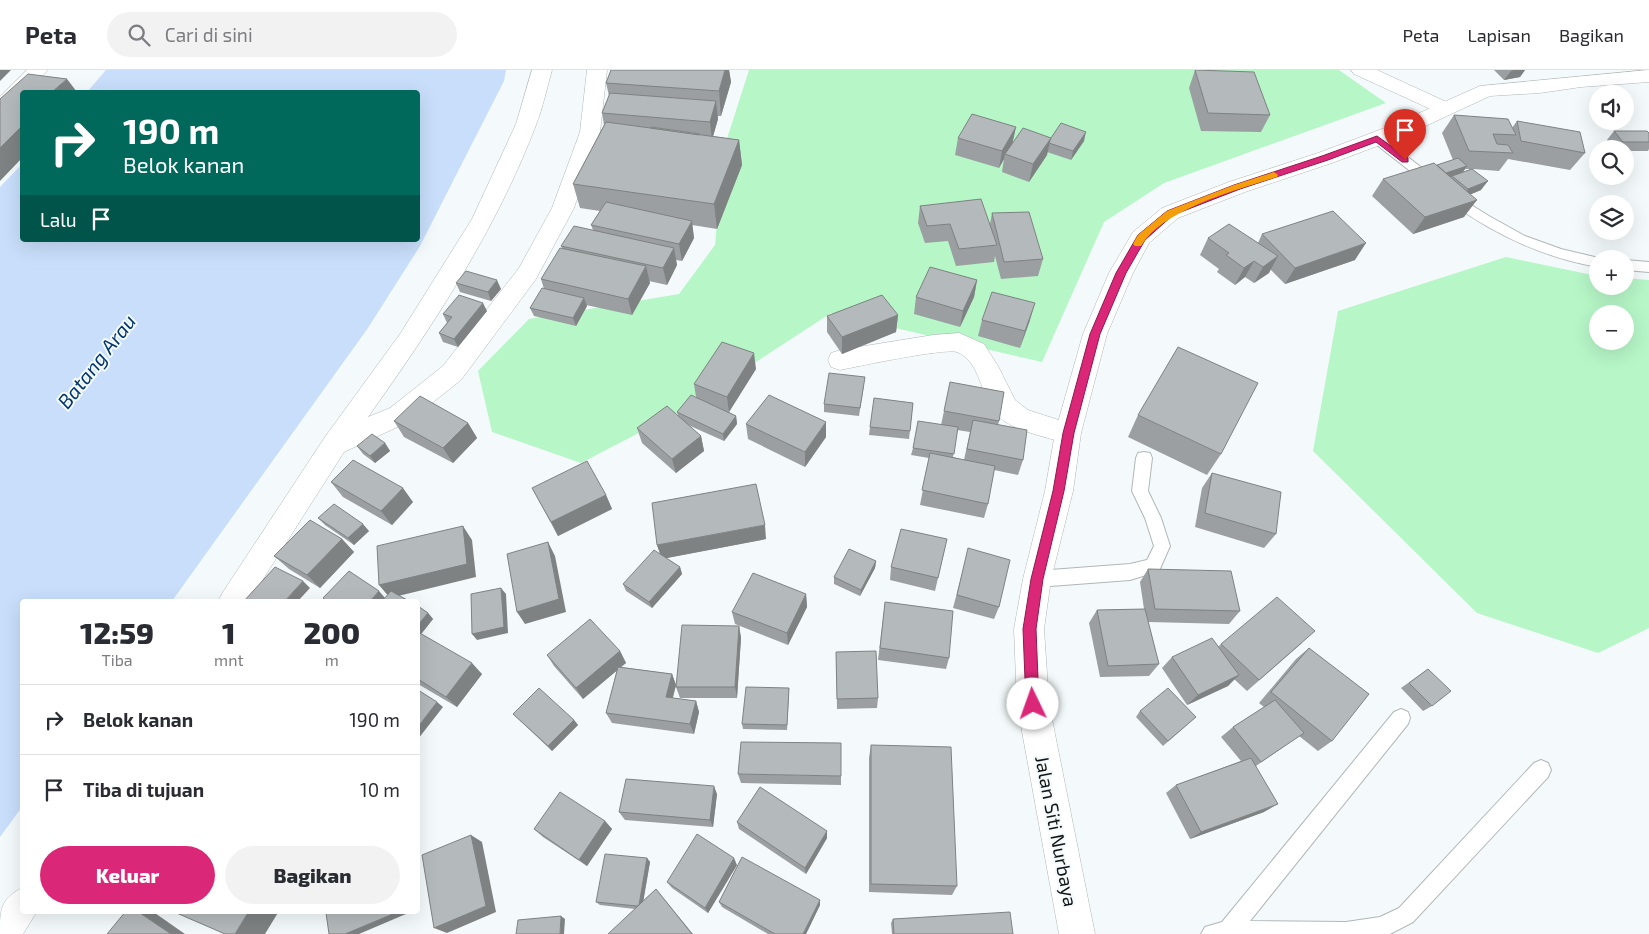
<!DOCTYPE html>
<html lang="id">
<head>
<meta charset="utf-8">
<style>
  body { margin:0; font-family:"Exo 2",sans-serif; background:#f2f2f3; color:#2b2b33; height:100vh; display:flex; flex-direction:column; font-size:19px; white-space:nowrap }
  * { box-sizing:border-box; margin:0 }
  p { font-size:16px; color:#7c7c81 }
  .icon { flex:none; width:28px; height:28px; fill:none; stroke:currentColor; stroke-width:2; stroke-linecap:round; stroke-linejoin:round }
  .map { position:relative; flex:1; overflow:hidden }
  .side { position:absolute; left:20px; top:529px; width:400px; height:315px; display:flex; flex-direction:column; background:#fff; border-radius:5px; box-shadow:0 5px 20px #0002 }
  .side>* { flex:none }
  .guide { position:absolute; left:20px; top:20px; width:400px; height:152px; border-radius:5px; box-shadow:0 5px 20px #0002; background:#00695c; color:#fff; overflow:hidden }
  .fabs { position:absolute; left:1589px; top:15px; display:grid; gap:10px }
  .fabs a { display:grid; place-items:center; width:45px; height:45px; border-radius:50%; background:#fff; box-shadow:0 5px 20px #0002; font-size:25px }
  .pin { position:absolute; display:grid; place-items:center; width:42px; height:42px; color:#fff; margin:-51px -21px; border-radius:50% 50% 50% 0; rotate:-45deg; box-shadow:0 0 5px #0007 }
  .pin .icon { rotate:45deg }
  .me { position:absolute; width:55px; margin:-28px; rotate:357deg; stroke-linejoin:round; filter:drop-shadow(0 0 4px #0008) }
  .turn { display:flex; align-items:center; gap:18px; height:105px; padding:0 20px; font-size:22px }
  .turn .icon { width:65px; height:65px; stroke-width:2.5 }
  .turn b { display:block; font-size:35px; line-height:42px }
  .then { display:flex; align-items:center; height:48px; padding:0 20px; background:#0003; gap:10px; font-size:19px }
  .eta { display:flex; justify-content:space-evenly; align-items:center; height:85px; text-align:center }
  .eta b { font-size:30px; font-weight:800; line-height:35px }
  .primary-button { display:flex; gap:10px; margin-top:auto; padding:10px 20px }
  .primary-button a { flex:1; height:58px; border-radius:30px; background:#db2777; color:#fff; font-size:20px; font-weight:800; line-height:58px; text-align:center }
  .primary-button a+a { background:#f2f2f3; color:#2b2b33 }
  ul { padding:0; list-style:none }
  li { display:flex; align-items:center; gap:15px; height:70px; padding:0 20px; border-top:1px solid #e1e1e2 }
  li div { flex:1 }
  li b { display:block; font-size:19px }
  li em { font-style:normal }
  header { display:flex; align-items:center; gap:30px; box-sizing:border-box; height:70px; padding:0 25px; background:#fff; border-bottom:1px solid #e1e1e2 }
  header strong { font-size:24px }
  nav { display:flex; gap:28px; margin-inline-start:auto; font-size:18px }
  .search { width:350px; height:45px; background:#f2f2f3; display:flex; align-items:center; gap:12px; box-sizing:border-box; padding:0 18px; border-radius:28px; color:#7c7c81; font-size:19px }
  .map>svg:first-child { display:block }
  .green { fill:#b6f6c7; fill-rule:evenodd }
  .water { fill:#c8defa }
  .lines { fill:none; stroke-linecap:round; stroke-linejoin:round }
  .service-casing { stroke:#b1b6b7; stroke-width:2 }
  .minor-casing { stroke:#b1b6b7; stroke-width:1 }
  .tertiary-casing { stroke:#b1b6b7; stroke-width:1 }
  .secondary-casing { stroke:#b1b6b7; stroke-width:1 }
  .service { fill:#fff; fill-rule:evenodd }
  .minor { fill:#fff; fill-rule:evenodd }
  .tertiary { fill:#fff; fill-rule:evenodd }
  .secondary { fill:#fff; fill-rule:evenodd }
  .wall { fill:#9b9fa1; fill-rule:evenodd }
  .shaded-wall { fill:#7e8283 }
  .building { fill:#b4b9bb; stroke:#7e8283 }
  .route { fill:#db2777; stroke:#8e194d }
  .slow { fill:#f59e0b }
  .labels { text-anchor:middle; dominant-baseline:central; stroke-width:4; stroke-linejoin:round; paint-order:stroke }
  .street-label { font-size:19px; fill:#121414; stroke:#f4fafb }
  .water-label { font-size:20px; font-style:italic; fill:#003570; stroke:#f4fafb }
</style>
</head>
<body>
<header>
<strong>Peta</strong>
<div class="search"><svg class="icon" aria-label="search" viewBox="0 0 24 24"><circle cx="10" cy="10" r="6"/><path d="M15 15l6 6"/></svg>Cari di sini</div>
<nav><a>Peta</a><a>Lapisan</a><a>Bagikan</a></nav>
</header>
<div class="map">
<svg width="1649" height="864" viewBox="0 0 1649 864">
  <rect width="100%" height="100%" fill="#f4fafb"/>
  <g class="green">
    <path d="M749,0h590l47,33 -222,80 -60,39 -62,140 -211,-49 -152,99 -98,51 -89,-31 -14,-61 51,-52 150,-25 36,-49 9,-97z"/>
    <path d="M1506,187l91,19 1,10h27v-8l24,2v348l-51,25 -121,-40 -164,-162 25,-140zM1598,244h27v27h-27z"/>
  </g>
  <path class="water" d="M106,0h400l-2,11 -84,165 -52,82 -196,273h-150v206l-22,30v-650l22,-23v76h396v-148h-331z"/>
  <g class="lines">
    <g class="service-casing">
      <g id="service">
        <path d="M1377,65l4,1 55,43 2,3 -2,3h-8l-55,-43 -2,-3 2,-3z"/>
        <path d="M1452,123l37,23 36,20 36,13 42,10h-5v8c-57,-10 -105,-33 -151,-67l-1,-3 1,-3z"/>
        <path d="M1625,190l24,2v10l-24,-2z"/>
        <path d="M1144,382l6,1 2,5 -4,33 13,27 9,28 -11,25 -29,9 -93,7 -6,-3 -3,-5 3,-5 6,-3 93,-7 17,-4 7,-14 -9,-28 -13,-27 4,-33 2,-5z"/>
        <path d="M1401,639l7,3 2,6 -2,6 -158,197 96,1 34,-5 19,-9 135,-145 7,-3 7,3 3,7 -3,7 -135,145 -23,12h-189l4,-7 17,-5 172,-210z"/>
      </g>
    </g>
    <g class="minor-casing">
      <g id="minor">
        <path d="M1351,0h26l74,34 3,4 -3,4 -7,2 -7,-2 -83,-38z"/>
        <path d="M959,263l25,11 14,22 17,34 13,10 49,16 4,7 -4,7 -9,4c-23,-8 -53,-12 -70,-28 -18,-17 -16,-54 -41,-64 -12,-4 -98,14 -117,18l-9,-3 -3,-7 3,-7 9,-3 93,-15z"/>
      </g>
    </g>
    <g class="tertiary-casing">
      <g id="tertiary">
        <path d="M532,0h20c-5,18 -9,37 -16,55 -40,105 -103,201 -168,292l22,-9 53,-42 76,-98 33,-60 28,-76 7,-62h20l-7,62 -26,76 -38,71 -75,101 -53,42 -64,30 -95,149h-31l5,-9 102,-155 75,-103 72,-115 44,-95z"/>
        <path d="M1649,0v12l-68,5 -41,6 -50,3 -86,40 -72,27 -87,29 -67,26 -29,25 -16,30 -26,61 -26,99 -8,58 -22,88 -7,50 5,75 46,230h-36l-42,-230 -3,-75 9,-50 22,-88 10,-58 28,-99 26,-61 24,-41 29,-24 67,-26 89,-29 72,-27 90,-40z"/>
        <path d="M22,818v23h15l-14,23h-23c0,-24 0,-35 22,-46z"/>
      </g>
    </g>
    <g class="secondary-casing">
      <path id="secondary" d="M27,0h21l-21,22h-5v5l-15,15 -7,2v-17z"/>
    </g>
    <use href="#service" class="service"/>
    <use href="#minor" class="minor"/>
    <use href="#tertiary" class="tertiary"/>
    <use href="#secondary" class="secondary"/>
  </g>
  <g class="wall">
    <path d="M611,0h118l2,12 -10,34h-3v3l-5,17 26,4 3,25 -25,64 -25,-4 2,13 -12,23 -6,-1 1,5 -10,20 -18,-4 1,2 -18,32 -46,-10 1,1 -11,20 -42,-10 -4,-8 14,-19 -3,-10 21,-31 -1,-2 32,-16 -2,-5 9,-14 -20,-3 -7,-24 31,-59 -2,-12 7,-17 -3,-13z"/>
    <path d="M1195,0l75,45 -9,17 -60,-1 -12,-43z"/>
    <path d="M1494,0h31l-5,7 -16,3z"/>
    <path d="M1454,45l58,13 5,-7 68,32 -15,17 -62,-11 -9,12 -26,-2 8,21 -10,4 -7,23 -51,17 -41,-38 11,-17 54,-14 16,-5 -11,-27zM1465,99h6l-8,3z"/>
    <path d="M1016,57l-4,17 39,-6 33,3 -13,19 -24,-8v3l-18,27 -27,-10 2,-13 -5,9 -44,-13 3,-17z"/>
    <path d="M1614,61l35,2v16l-1,2h-23v-2h-12l-6,-9z"/>
    <path d="M920,136l70,18 2,-11 51,46 -5,17 -37,3 -6,-23 -1,6 -38,4 -8,-25 -23,2 -7,-20z"/>
    <path d="M1262,164l93,26 -70,24 -15,-15 -1,4 -15,10 -9,-6 -10,8 -18,-13 2,-3 -19,-14 8,-17 50,5z"/>
    <path d="M977,210l-3,17 -14,30 -46,-13 2,-17z"/>
    <path d="M456,213l45,6 -10,12 -31,-9z"/>
    <path d="M487,241l-29,36 -15,-5 -4,-9 8,-10 -4,-9z"/>
    <path d="M898,245l-2,17 -54,22 -15,-22v-16z"/>
    <path d="M982,250h48l-10,28 -42,-12z"/>
    <path d="M756,299l-27,43 7,4 1,8 -13,17 -36,-16 13,11 3,15 -28,22 -34,-30 -5,-15 41,-12 -1,-4 19,-15 -2,-13z"/>
    <path d="M864,315l-5,31 -35,-4v-8z"/>
    <path d="M913,333l-4,36 -40,-4 1,-8z"/>
    <path d="M944,341l55,10 -1,4 25,35 -5,15 -24,-5 -6,34 -4,14 -64,-13 9,-47 -18,-3 2,-7 28,-23zM957,360l13,2 -6,28 -11,-3z"/>
    <path d="M1138,345l83,39 -14,21 -79,-38z"/>
    <path d="M394,351l74,2 9,15 -24,25 -49,-26z"/>
    <path d="M746,354l80,13 -21,30 -57,-28z"/>
    <path d="M385,373l5,8 -15,12 -12,-9 -6,-8z"/>
    <path d="M1212,403l64,61 -12,14 -69,-21 7,-39z"/>
    <path d="M331,412l82,20 -21,23 -49,-28z"/>
    <path d="M532,418l74,7 6,14 -54,27z"/>
    <path d="M318,448l51,13 -15,14 -29,-20z"/>
    <path d="M342,469l12,13 -34,36 -31,-19 -15,-13z"/>
    <path d="M766,469l-100,19 14,9 2,7 -30,34 -26,-17 -3,-7 37,-30 -3,-9z"/>
    <path d="M947,469l-12,52 -45,-11 1,-13z"/>
    <path d="M876,491l-1,7 -15,28 -26,-12v-7z"/>
    <path d="M965,492l34,45 -5,12 -41,-11z"/>
    <path d="M1148,499l92,42 -11,13 -81,-2 11,42 -10,12 -49,1 -11,-54 8,-13 47,-1 -4,-27z"/>
    <path d="M806,524l1,13 -19,38 -53,-21 -3,-12z"/>
    <path d="M885,532l64,56 -3,11 -68,-9z"/>
    <path d="M418,536l10,7 5,6 -12,15 61,40 -25,33 -39,-23z"/>
    <path d="M739,556l2,12 -4,60h-57l-4,-11z"/>
    <path d="M1302,573l-55,48 -13,-12 -6,7 -41,19 -25,-37 10,-11 47,-11 2,-2z"/>
    <path d="M1309,578l23,93 -14,10 -19,-15 -43,30 8,46 -74,27 -24,-46 10,-8 65,-24 -20,-24 12,-10 31,-20 -5,-4 37,-44z"/>
    <path d="M620,581l6,12 -6,4 52,7 4,11 -3,13 23,3 3,11 -5,22 -82,-11 -6,-10 11,-43 -34,29 -29,-33 -7,-11z"/>
    <path d="M836,582l42,46 -1,10 -40,1z"/>
    <path d="M1428,599l4,37 -9,5 -22,-23z"/>
    <path d="M789,618v6l-2,36 -44,-1 -1,-5z"/>
    <path d="M1140,641l56,6 -33,29 -27,-29z"/>
    <path d="M513,644l61,6 4,5 -26,26z"/>
    <path d="M871,675l86,141 -5,9 -83,-3v-134z"/>
    <path d="M738,704l103,2v9l-100,-2z"/>
    <path d="M717,724l-4,33 -88,-7 -6,-8z"/>
    <path d="M605,751l7,8 -25,37 -44,-29 -9,-8z"/>
    <path d="M737,752l90,16 -21,36 -67,-45z"/>
    <path d="M647,788l3,4 -7,39 13,-12 37,45h-84l26,-25 -35,-4 -4,-3z"/>
    <path d="M737,795l-29,48 -36,-25 -5,-6z"/>
    <path d="M820,830v5l-14,29h-38l-46,-27 -3,-5z"/>
    <path d="M893,849l120,15h-121l-1,-11z"/>
  </g>
  <g class="shaded-wall">
    <path d="M0,0h11l-11,11z"/>
    <path d="M725,0h4l2,12 -10,34 -2,-25z"/>
    <path d="M1514,0h11l-5,7 -16,3 7,-9z"/>
    <path d="M67,9l10,13h-25z"/>
    <path d="M716,31l2,18 -6,21 -2,-18z"/>
    <path d="M22,56v28l-1,-1 1,2v3l-22,23v-33z"/>
    <path d="M1016,57l-4,18 -7,9 -1,5 -5,9 3,-17z"/>
    <path d="M1086,62l-2,9 -13,19 2,-9z"/>
    <path d="M1051,68l-4,17 -18,27 4,-18z"/>
    <path d="M739,70l3,25 -25,64 -3,-25z"/>
    <path d="M1467,96l-6,9 -9,1 -2,2 -4,-5z"/>
    <path d="M1488,111l-7,9 -19,8 6,-9z"/>
    <path d="M1477,130l-13,17 -51,17 12,-17z"/>
    <path d="M692,151l2,17 -12,23 -3,-17z"/>
    <path d="M1366,173l-11,17 -70,24 10,-16z"/>
    <path d="M674,178l3,17 -10,20 -4,-17z"/>
    <path d="M1278,186l-9,17 -15,10 9,-16z"/>
    <path d="M1254,191l-9,16 -10,8 9,-17z"/>
    <path d="M646,196l4,17 -18,32 -4,-16z"/>
    <path d="M497,210l4,9 -10,12 -3,-9z"/>
    <path d="M977,210l-3,17 -14,30 3,-16z"/>
    <path d="M584,228l3,8 -11,20 -3,-8z"/>
    <path d="M483,233l4,8 -29,36 -4,-8z"/>
    <path d="M1035,233l-5,17 -10,28 5,-17z"/>
    <path d="M898,245l-2,17 -54,22v-17z"/>
    <path d="M754,283l2,16 -27,43 -2,-15z"/>
    <path d="M736,346l1,8 -13,17 -1,-7z"/>
    <path d="M826,352v15l-21,30v-15z"/>
    <path d="M468,353l9,15 -24,25 -10,-15z"/>
    <path d="M701,366l3,15 -28,22 -4,-14z"/>
    <path d="M385,373l5,8 -15,12 -5,-7z"/>
    <path d="M403,418l10,14 -21,23 -11,-14z"/>
    <path d="M606,425l6,14 -54,27 -7,-14z"/>
    <path d="M363,454l6,7 -15,14 -6,-7z"/>
    <path d="M765,455l1,14 -104,20 -5,-14z"/>
    <path d="M463,456l9,14 4,37 -86,21 -11,-13z"/>
    <path d="M342,469l12,13 -34,36 -13,-13z"/>
    <path d="M548,472l7,14 11,56 -41,12 -8,-12z"/>
    <path d="M876,491l-1,7 -15,28 1,-6z"/>
    <path d="M680,497l2,7 -30,34 -3,-6z"/>
    <path d="M303,511l7,7 -12,13h-13z"/>
    <path d="M501,518l5,6 2,39 -31,7 -5,-6z"/>
    <path d="M379,521l6,7 -3,3h-12z"/>
    <path d="M806,524l1,13 -19,38 -1,-12z"/>
    <path d="M428,543l5,6 -15,19v-13z"/>
    <path d="M739,556l2,12 -4,60 -2,-11z"/>
    <path d="M620,581l6,12 -43,36 -7,-11z"/>
    <path d="M472,593l10,11 -25,33 -11,-10z"/>
    <path d="M672,604l4,11 -6,22 -4,-10z"/>
    <path d="M1239,605l-11,11 -41,19 11,-10z"/>
    <path d="M696,631l3,11 -5,22 -4,-10z"/>
    <path d="M437,632l6,5 -25,32v-12z"/>
    <path d="M574,650l4,5 -26,26 -4,-5z"/>
    <path d="M714,716l3,8 -4,33 -3,-7z"/>
    <path d="M1278,734l-14,8 -74,27 11,-7z"/>
    <path d="M605,751l7,8 -25,37 -8,-6z"/>
    <path d="M827,761v7l-21,36 -1,-6z"/>
    <path d="M471,765l11,7 14,70 -49,21 -13,-5z"/>
    <path d="M647,788l3,4 -8,47 -3,-2z"/>
    <path d="M734,788l3,7 -29,48 -3,-5z"/>
    <path d="M820,830v5l-14,29h-3z"/>
    <path d="M137,841h15l33,23h-14z"/>
    <path d="M249,841h30l-14,23h-30z"/>
    <path d="M297,841h18l-9,3z"/>
    <path d="M400,841h13l-54,23h-14z"/>
    <path d="M561,846l4,3 -1,15h-4z"/>
  </g>
  <g class="building">
    <path d="M611,0h114l-6,21 -113,-8z"/>
    <path d="M1195,0l59,2 16,43 -62,-2z"/>
    <path d="M28,4l39,5 -15,13h-30v34l-22,22v-49z"/>
    <path d="M610,23l106,8 -6,21 -108,-9z"/>
    <path d="M972,44l44,13 -14,24 -44,-13z"/>
    <path d="M1454,45l54,4 8,16 -23,-1 4,10 11,1 5,8 -44,-2z"/>
    <path d="M1517,51l63,11 5,21 -64,-12z"/>
    <path d="M606,52l133,18 -25,64 -141,-20z"/>
    <path d="M1061,53l25,9 -13,19 -24,-8 2,-5z"/>
    <path d="M651,57l49,7 -1,1 -48,-7z"/>
    <path d="M1023,58l28,10 -18,26 -28,-10z"/>
    <path d="M1614,61h33l2,2v9h-26z"/>
    <path d="M1458,88l9,8 -21,7 -9,-8z"/>
    <path d="M1434,93l43,37 -52,17 -42,-38z"/>
    <path d="M1472,99l16,12 -20,8 -16,-13z"/>
    <path d="M981,129l16,46 -38,4 -9,-25 -23,2 -7,-20z"/>
    <path d="M606,132l86,19 -13,23 -88,-19z"/>
    <path d="M1333,141l33,32 -71,25 -33,-34z"/>
    <path d="M1029,142l14,47 -39,3 -12,-49z"/>
    <path d="M1229,154l49,32 -15,11 -9,-6 -10,7 -18,-13 3,-2 -21,-15z"/>
    <path d="M574,156l100,22 -11,20 -102,-22z"/>
    <path d="M560,178l86,18 -18,33 -87,-20z"/>
    <path d="M930,197l47,13 -14,31 -47,-14z"/>
    <path d="M466,201l31,9 -9,12 -32,-9z"/>
    <path d="M542,218l42,10 -11,20 -43,-10z"/>
    <path d="M992,222l43,11 -10,28 -43,-11z"/>
    <path d="M459,225l24,8 -29,36 -15,-6 13,-16 -9,-3z"/>
    <path d="M882,225l16,20 -56,22 -15,-21z"/>
    <path d="M722,272l32,11 -27,44 -33,-13z"/>
    <path d="M1178,277l80,36 -37,71 -83,-39z"/>
    <path d="M829,303l36,4 -5,31 -36,-4z"/>
    <path d="M950,312l54,10 -5,29 -55,-10z"/>
    <path d="M691,325l45,21 -13,18 -46,-22z"/>
    <path d="M769,325l57,27 -21,30 -59,-28z"/>
    <path d="M420,326l48,27 -25,25 -49,-27z"/>
    <path d="M874,328l39,5 -3,28 -40,-4z"/>
    <path d="M667,336l34,30 -29,23 -35,-31z"/>
    <path d="M973,350l54,10 -4,30 -56,-11z"/>
    <path d="M918,351l40,6 -4,27 -41,-6z"/>
    <path d="M372,364l13,9 -15,13 -13,-10z"/>
    <path d="M930,383l65,13 -7,38 -66,-14z"/>
    <path d="M353,390l50,28 -22,23 -50,-29z"/>
    <path d="M587,391l19,34 -55,27 -19,-34z"/>
    <path d="M1212,403l69,19 -5,42 -71,-21z"/>
    <path d="M756,414l9,41 -108,20 -5,-42z"/>
    <path d="M334,434l29,20 -15,14 -30,-20z"/>
    <path d="M310,450l32,19 -35,36 -33,-19z"/>
    <path d="M463,456l4,38 -88,21 -2,-39z"/>
    <path d="M901,459l46,10 -9,39 -47,-11z"/>
    <path d="M548,472l11,57 -42,13 -10,-58z"/>
    <path d="M968,478l42,12 -11,47 -42,-12z"/>
    <path d="M849,479l27,12 -15,29 -27,-13z"/>
    <path d="M654,480l26,17 -31,35 -26,-18z"/>
    <path d="M275,497l28,14 -18,20h-41z"/>
    <path d="M1148,499l83,2 9,40 -85,-2z"/>
    <path d="M349,501l30,20 -9,10h-43l-4,-3z"/>
    <path d="M753,503l53,21 -19,39 -55,-21z"/>
    <path d="M501,518l3,39 -32,7 -1,-40z"/>
    <path d="M391,521l18,10h-27z"/>
    <path d="M1277,527l38,34 -56,49 -38,-36z"/>
    <path d="M885,532l68,9 -4,47 -69,-10z"/>
    <path d="M418,536l10,7 -10,12z"/>
    <path d="M1145,539l14,55 -51,2 -11,-56z"/>
    <path d="M590,549l30,32 -44,37 -29,-33z"/>
    <path d="M682,555l57,1 -4,61h-59z"/>
    <path d="M418,562l54,31 -26,34 -28,-18z"/>
    <path d="M1212,568l27,37 -41,20 -26,-38z"/>
    <path d="M1309,578l60,46 -37,47 -61,-49z"/>
    <path d="M876,581l2,47 -41,1 -1,-47z"/>
    <path d="M618,597l54,7 -6,23 30,4 -6,23 -84,-11z"/>
    <path d="M1428,599l23,22 -19,15 -23,-23z"/>
    <path d="M746,617l43,1 -2,37 -45,-1z"/>
    <path d="M539,618l35,32 -26,26 -35,-32z"/>
    <path d="M1168,618l28,29 -28,24 -28,-30z"/>
    <path d="M418,620l19,12 -19,25z"/>
    <path d="M1275,630l29,33 -43,29 -28,-35z"/>
    <path d="M741,672l100,1v33l-103,-2z"/>
    <path d="M871,675l80,2 6,139 -86,-2z"/>
    <path d="M1251,688l27,46 -77,28 -25,-47z"/>
    <path d="M626,709l88,7 -4,34 -91,-8z"/>
    <path d="M760,717l67,44 -22,37 -68,-46z"/>
    <path d="M560,722l45,29 -26,39 -45,-31z"/>
    <path d="M697,764l37,24 -29,50 -38,-26z"/>
    <path d="M471,765l15,71 -52,22 -12,-73z"/>
    <path d="M605,784l42,4 -8,47 -2,1 -41,-4z"/>
    <path d="M742,787l78,43 -17,34h-28l-56,-32z"/>
    <path d="M656,819l36,45h-84z"/>
    <path d="M126,841h11l34,23h-64z"/>
    <path d="M172,841h77l-14,23h-10z"/>
    <path d="M330,841h70l-55,23h-16l-3,-21z"/>
    <path d="M1010,842l3,22h-119l-1,-15z"/>
    <path d="M561,846l-1,18h-44l2,-14z"/>
  </g>
  <path class="route" d="M1377,66l31,22v4h-6l-26,-20 -48,18 -88,29 -67,26 -28,25 -19,33 -26,61 -26,99 -10,58 -21,88 -7,50 3,75 -2,5 -4,1 -5,-1 -2,-5 -3,-75 8,-50 22,-88 10,-58 27,-99 26,-61 22,-38 29,-24 67,-26 88,-29z"/>
  <path class="slow" d="M1274,102l4,3 -1,2c-40,13 -114,32 -136,69h-6l-2,-2 5,-9 29,-24 67,-26z"/>
  <g class="labels">
    <g class="street-label">
      <text transform="translate(1057 761) rotate(79)">Jalan Siti Nurbaya</text>
    </g>
    <g class="water-label">
      <text transform="translate(96 291) rotate(-52)">Batang Arau</text>
    </g>
  </g>
</svg>
<div class="fabs">
<a><svg class="icon" aria-label="sound" viewBox="0 0 24 24"><path d="M4 9h4l5-4v14l-5-4H4zM17 9q2 3 0 6"/></svg></a>
<a><svg class="icon" aria-label="search" viewBox="0 0 24 24"><circle cx="10" cy="10" r="6"/><path d="M15 15l6 6"/></svg></a>
<a><svg class="icon" aria-label="layers" viewBox="0 0 24 24"><path d="M12 4l9 5-9 5-9-5zM3 14l9 5 9-5"/></svg></a>
<a>+</a>
<a>−</a>
</div>
<div class="pin" style="left:1405px;top:90px;background:#d93025"><svg class="icon" aria-label="arrive" viewBox="0 0 24 24"><path d="M6 21V4h12l-3 4 3 4H6"/></svg></div>
<svg class="me" style="left:1033px;top:634px" viewBox="-20 -20 40 40"><circle r="19" fill="#fff"/><path d="M0-13L10 11 0 6-10 11z" fill="#db2777"/></svg>
<div class="guide">
<div class="turn"><svg class="icon" aria-label="right" viewBox="0 0 24 24"><path d="M7 20v-9h11M14 6l5 5-5 5"/></svg><div><b>190 m</b>Belok kanan</div></div>
<div class="then">Lalu<svg class="icon" aria-label="arrive" viewBox="0 0 24 24"><path d="M6 21V4h12l-3 4 3 4H6"/></svg></div>
</div>
<section class="side">
<div class="eta">
<div><b>12:59</b><p>Tiba</p></div>
<div><b>1</b><p>mnt</p></div>
<div><b>200</b><p>m</p></div>
</div>
<ul>
<li><svg class="icon" aria-label="right" viewBox="0 0 24 24"><path d="M7 20v-9h11M14 6l5 5-5 5"/></svg><div><b>Belok kanan</b></div><em>190 m</em></li>
<li><svg class="icon" aria-label="arrive" viewBox="0 0 24 24"><path d="M6 21V4h12l-3 4 3 4H6"/></svg><div><b>Tiba di tujuan</b></div><em>10 m</em></li>
</ul>
<div class="primary-button"><a>Keluar</a><a>Bagikan</a></div>
</section>
</div>
</body>
</html>
